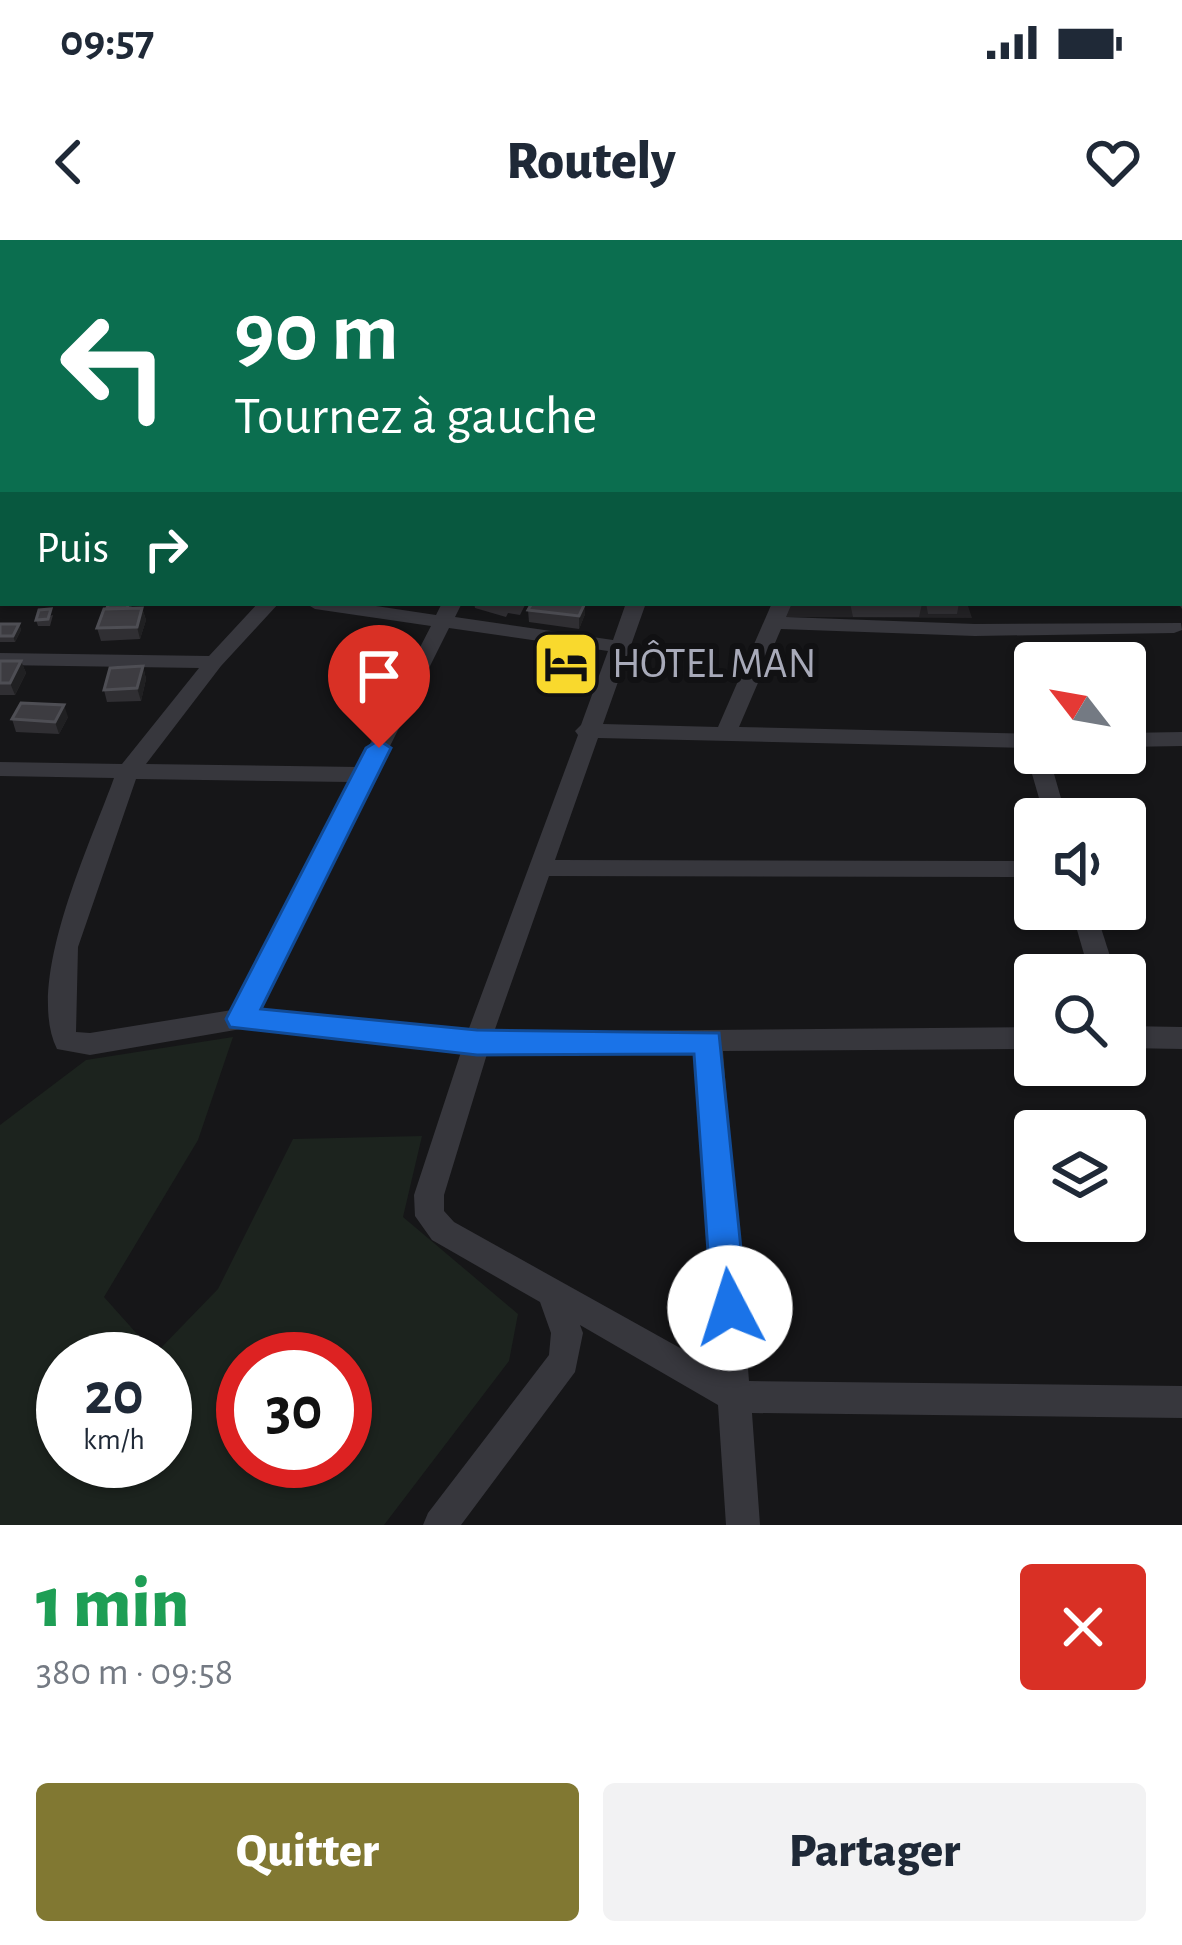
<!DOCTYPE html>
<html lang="fr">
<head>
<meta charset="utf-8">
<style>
  body { margin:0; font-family:"Alegreya Sans",sans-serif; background:#f2f2f3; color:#1f2937; height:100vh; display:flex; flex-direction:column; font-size:45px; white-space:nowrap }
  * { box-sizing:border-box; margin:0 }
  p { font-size:39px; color:#747a83 }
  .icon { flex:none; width:66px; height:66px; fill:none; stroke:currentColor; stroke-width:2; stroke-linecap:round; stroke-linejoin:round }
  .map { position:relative; height:1285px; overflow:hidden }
  .panel { display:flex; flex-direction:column; background:#fff; flex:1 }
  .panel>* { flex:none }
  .guide { position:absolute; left:0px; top:0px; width:1182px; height:366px; box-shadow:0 3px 9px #0004; background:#0b6e4f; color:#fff; overflow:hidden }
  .needle { width:78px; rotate:301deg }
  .tools { position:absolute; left:1014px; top:402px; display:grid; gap:24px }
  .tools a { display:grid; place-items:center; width:132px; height:132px; border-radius:12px; background:#fff; box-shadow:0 3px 9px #0004; font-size:60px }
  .speed { position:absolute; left:36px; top:1092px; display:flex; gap:24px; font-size:60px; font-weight:700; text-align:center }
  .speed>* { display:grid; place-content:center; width:156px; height:156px; border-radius:50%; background:#fff; box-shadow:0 3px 9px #0004; line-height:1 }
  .speed small { font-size:30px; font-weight:400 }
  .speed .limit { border:18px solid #d22; background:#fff; color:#111 }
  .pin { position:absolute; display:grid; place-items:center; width:102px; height:102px; color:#fff; margin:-123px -51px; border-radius:50% 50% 50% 0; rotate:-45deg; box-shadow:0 0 12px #0007 }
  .pin .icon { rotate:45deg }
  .me { position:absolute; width:132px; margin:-66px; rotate:355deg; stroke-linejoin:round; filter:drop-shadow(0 0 9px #0008) }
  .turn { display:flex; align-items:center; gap:42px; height:252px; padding:0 36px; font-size:54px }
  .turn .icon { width:156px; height:156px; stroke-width:2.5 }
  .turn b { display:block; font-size:84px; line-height:102px }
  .then { display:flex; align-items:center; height:114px; padding:0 36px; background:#0003; gap:24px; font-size:45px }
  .round { display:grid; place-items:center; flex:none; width:126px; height:126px; border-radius:12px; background:#f2f2f3 }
  .overview { display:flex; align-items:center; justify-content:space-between; height:204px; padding:0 36px }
  h1 { font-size:72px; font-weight:800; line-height:90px; color:#1e9e55 }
  .primary-button { display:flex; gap:24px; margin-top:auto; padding:24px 36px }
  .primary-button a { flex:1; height:138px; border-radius:12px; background:#817832; color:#fff; font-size:48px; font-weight:800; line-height:138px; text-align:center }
  .primary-button a+a { background:#f2f2f3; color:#1f2937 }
  .status { display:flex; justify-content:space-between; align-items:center; height:84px; padding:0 60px; background:#fff; direction:ltr }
  .status svg { height:33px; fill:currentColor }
  header { display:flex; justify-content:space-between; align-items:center; height:156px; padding:0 36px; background:#fff; font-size:54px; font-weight:800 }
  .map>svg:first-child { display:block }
  .built { fill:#232225 }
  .green { fill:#1c231e; fill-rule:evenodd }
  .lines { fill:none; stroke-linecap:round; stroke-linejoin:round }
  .minor { fill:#37373d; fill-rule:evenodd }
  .major { fill:#53535c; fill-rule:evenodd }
  .wall { fill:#302f33 }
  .shaded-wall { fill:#202022 }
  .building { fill:#3d3c41; stroke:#4e4e54; stroke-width:3 }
  .route { fill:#1a73e8; stroke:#114b97; stroke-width:3 }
  .labels { text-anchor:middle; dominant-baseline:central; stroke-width:12; stroke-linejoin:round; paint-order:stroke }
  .poi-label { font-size:42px; fill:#a8aab9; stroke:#111113; text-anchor:start }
</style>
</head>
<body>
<div class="status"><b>09:57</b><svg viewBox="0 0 49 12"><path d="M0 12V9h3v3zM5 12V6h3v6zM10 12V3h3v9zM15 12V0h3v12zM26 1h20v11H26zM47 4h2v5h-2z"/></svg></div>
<header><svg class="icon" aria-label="back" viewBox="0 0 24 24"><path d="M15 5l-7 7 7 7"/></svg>Routely<svg class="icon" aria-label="heart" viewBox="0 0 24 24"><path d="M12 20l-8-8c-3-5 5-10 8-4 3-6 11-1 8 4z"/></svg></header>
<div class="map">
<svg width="1182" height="1285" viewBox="0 0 1182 1285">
  <rect width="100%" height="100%" fill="#161618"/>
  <path class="built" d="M787,363h180l5,15 -191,-1z"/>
  <path class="green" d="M233,797l-35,103 -94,157 51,57 63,-65 75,-150 129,-3 -19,81 115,97 -9,47 -125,164h-384v-400l86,-65zM63,1119h102v102h-102zM243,1119h102v102h-102z"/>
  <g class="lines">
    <g class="minor">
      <path d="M507,0h14l-15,3z"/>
      <rect x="672" y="0" width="14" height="3"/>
      <path d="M909,0h27l1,1 -25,2z"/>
      <rect x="0" y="44" width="3" height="9"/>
      <path d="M0,91h3l-3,12z"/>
      <rect x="1179" y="141" width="3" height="10"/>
      <path d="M258,363h21l-58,63 -75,98 212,3 73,-141 -116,-17 -10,-6h51l80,12 6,-12h20l-7,14 158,23 13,-37h20l-43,121 115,3 54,-124h20l-6,14 189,7 206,-1 1,7 -8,3 -199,3 -194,-7 -42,98 296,7v19h13l19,66h-22l-19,-66 3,-5 -431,-10 -43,122 480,1v16l-486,-1 -55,156 541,-5v22l-312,2 26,330 433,5v32l-430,-5 8,112h-34l-8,-120 -138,-80 3,8 -8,39 -114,153h-38l5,-12 121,-158 2,-22 -11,-31 -108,-62 -17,-24 -1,-21 47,-143 -220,-23 -151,26 -33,-6c-33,-67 33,-204 57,-271l-114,-2v-14l122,2 77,-96 -199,-3v-12l209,3zM449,388l159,23 -27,74 -6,6 3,4 -110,296 -210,-21zM136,539l214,3 -118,228 -142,23 -14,-1 2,-85zM696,812l20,316 -262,-146 -10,-11v-16l43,-141z"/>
      <path d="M1182,492v14l-57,1v-14z"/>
      <path d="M1071,669h24l21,66h-26z"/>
      <path d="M1125,786l57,1v22l-57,-1z"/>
    </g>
    <g class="major">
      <rect x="0" y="118" width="3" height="12"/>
      <rect x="1179" y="126" width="3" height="12"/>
    </g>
  </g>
  <g class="wall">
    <path d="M808,0h44l-1,3h-44z"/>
    <path d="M992,0h22l-1,3h-21z"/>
    <path d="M1145,0h20v3h-19z"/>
    <path d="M1179,345h3v24l-4,-6z"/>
    <path d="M133,363l-2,5h11l4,12 -6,19 -39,2 -4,-13z"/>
    <path d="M474,363h52l-6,12 -12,-2 -2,4 -31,-9z"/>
    <path d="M850,363h71l1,1 -3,13h-66z"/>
    <path d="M926,363h33l-2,11h-29z"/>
    <path d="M528,370l57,4 -6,15 -50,-7z"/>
    <path d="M53,375l-3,11h-12l-2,-6z"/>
    <path d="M0,384h19l2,6 -6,12h-15z"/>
    <path d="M0,421h21l5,12 -11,22h-15z"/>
    <path d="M143,426l3,13 -5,22 -34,1 -3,-12z"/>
    <path d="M68,477l-9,17 -43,-2 -4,-13z"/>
  </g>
  <g class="shaded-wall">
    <path d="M585,363v11l-6,15v-13z"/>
    <path d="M142,368l4,12 -6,19 -3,-12z"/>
    <path d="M19,384l2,6 -6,12 -2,-6z"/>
    <path d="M21,421l5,12 -11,22 -5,-12z"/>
    <path d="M143,426l3,13 -5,22 -4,-13z"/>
    <path d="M64,465l4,12 -9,17 -4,-12z"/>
  </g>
  <g class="building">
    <path d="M545,0h21l-1,3h-21z"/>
    <path d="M630,0h17l-1,3h-17z"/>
    <path d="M711,0h18v3h-19z"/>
    <path d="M864,0h17l1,3h-18z"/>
    <path d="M898,0h20l1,3h-21z"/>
    <path d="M1093,0h18l1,3h-18z"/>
    <path d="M109,363h20l-2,5h-20z"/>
    <path d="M532,363h53l-6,13 -51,-6z"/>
    <path d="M855,363h66l1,1h-67z"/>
    <path d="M142,368l-5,19 -40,1 7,-19z"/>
    <path d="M51,369l-3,10 -12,1 3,-10z"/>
    <path d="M0,384h19l-6,12h-13z"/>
    <path d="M0,421h21l-11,22h-10z"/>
    <path d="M143,426l-6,22 -33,2 6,-22z"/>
    <path d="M21,463l43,2 -9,17 -43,-3z"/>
  </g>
  <path class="route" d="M379,500l12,8 -130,261 216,21 242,3 28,275 -5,12 -12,5 -13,-5 -5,-12 -18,-254 -217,1 -247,-28 -4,-8 140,-271z"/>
  <defs>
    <g id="hotel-square" transform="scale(3.45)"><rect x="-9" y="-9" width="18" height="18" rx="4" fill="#f9d92d" stroke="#111113"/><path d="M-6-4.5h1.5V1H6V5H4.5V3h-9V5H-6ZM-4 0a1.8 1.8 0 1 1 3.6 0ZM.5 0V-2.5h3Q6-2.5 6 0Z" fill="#111"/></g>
  </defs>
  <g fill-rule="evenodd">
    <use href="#hotel-square" x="566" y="424"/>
  </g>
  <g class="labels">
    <g class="poi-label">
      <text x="612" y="424">HÔTEL MAN</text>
    </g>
  </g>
</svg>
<div class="tools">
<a><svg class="needle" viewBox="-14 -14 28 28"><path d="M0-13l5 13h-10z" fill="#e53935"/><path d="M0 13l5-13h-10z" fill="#747a83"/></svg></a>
<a><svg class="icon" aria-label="sound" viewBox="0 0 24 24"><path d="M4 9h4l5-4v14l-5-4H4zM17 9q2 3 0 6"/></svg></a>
<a><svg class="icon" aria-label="search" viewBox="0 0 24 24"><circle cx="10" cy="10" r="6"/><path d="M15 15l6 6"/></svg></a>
<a><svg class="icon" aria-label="layers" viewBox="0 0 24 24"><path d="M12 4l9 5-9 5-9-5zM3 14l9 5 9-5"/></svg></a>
</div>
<div class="speed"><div>20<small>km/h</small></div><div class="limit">30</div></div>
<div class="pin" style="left:379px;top:508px;background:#d93025"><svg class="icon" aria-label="arrive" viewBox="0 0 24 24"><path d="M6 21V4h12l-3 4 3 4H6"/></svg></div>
<svg class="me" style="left:730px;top:1068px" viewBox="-20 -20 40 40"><circle r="19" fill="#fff"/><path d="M0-13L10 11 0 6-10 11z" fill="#1a73e8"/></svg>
<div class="guide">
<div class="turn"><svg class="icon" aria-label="left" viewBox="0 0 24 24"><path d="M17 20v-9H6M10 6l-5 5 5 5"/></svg><div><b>90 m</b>Tournez à gauche</div></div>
<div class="then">Puis<svg class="icon" aria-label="right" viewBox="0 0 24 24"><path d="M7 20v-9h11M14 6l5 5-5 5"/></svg></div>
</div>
</div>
<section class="panel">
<div class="overview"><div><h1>1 min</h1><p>380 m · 09:58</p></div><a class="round" style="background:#d93025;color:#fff"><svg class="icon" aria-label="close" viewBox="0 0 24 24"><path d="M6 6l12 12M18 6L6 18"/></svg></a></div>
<div class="primary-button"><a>Quitter</a><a>Partager</a></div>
</section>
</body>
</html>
